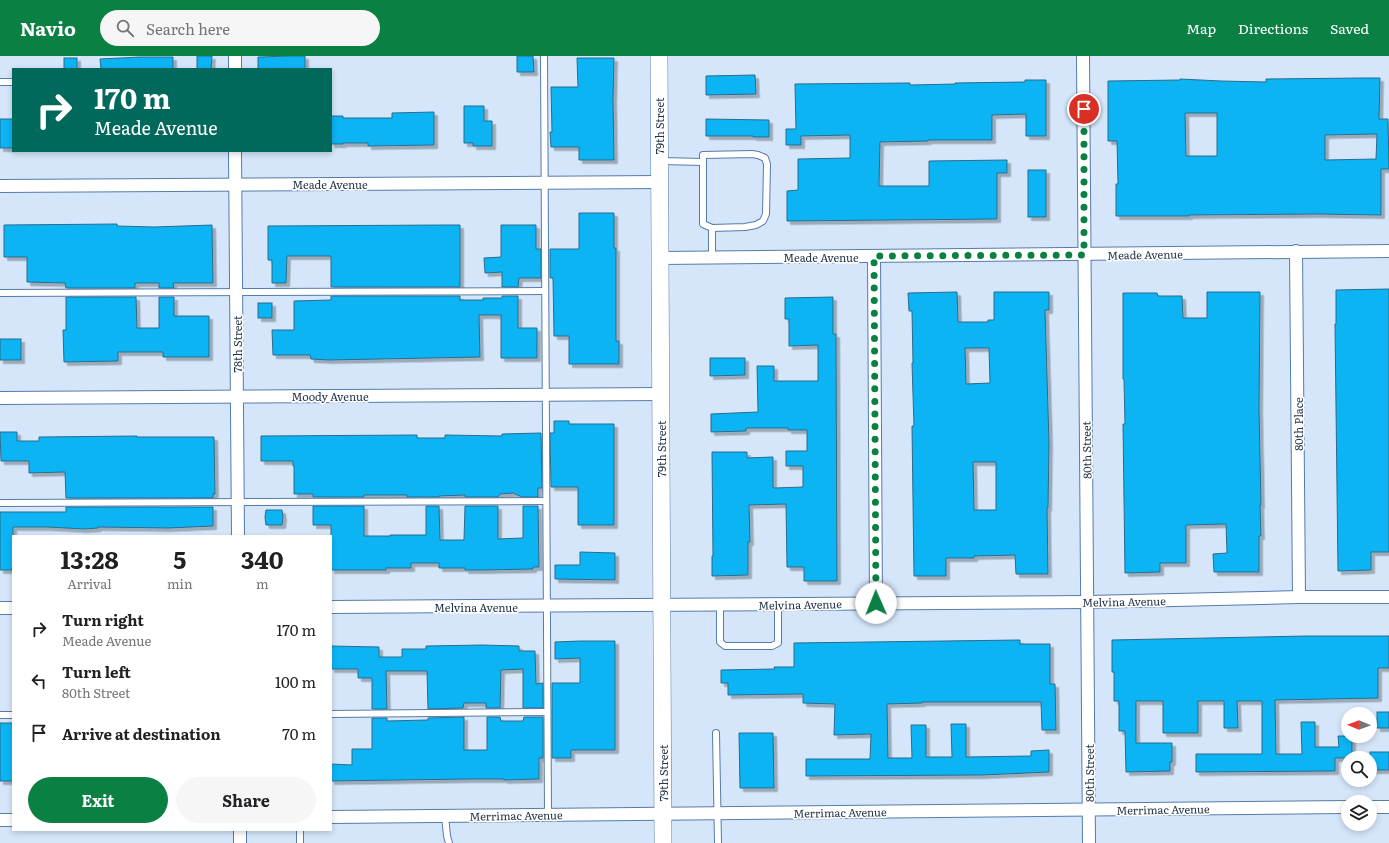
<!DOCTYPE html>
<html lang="en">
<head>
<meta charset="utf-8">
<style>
  body { margin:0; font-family:Literata,serif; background:#f6f6f6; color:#202124; height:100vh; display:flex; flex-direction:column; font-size:15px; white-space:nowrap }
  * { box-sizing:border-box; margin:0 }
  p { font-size:13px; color:#757577 }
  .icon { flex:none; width:22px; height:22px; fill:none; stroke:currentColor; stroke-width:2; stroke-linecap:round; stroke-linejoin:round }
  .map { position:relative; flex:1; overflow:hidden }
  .side { position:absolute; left:12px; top:479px; width:320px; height:296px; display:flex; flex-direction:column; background:#fff; border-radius:0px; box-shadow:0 2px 6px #0003 }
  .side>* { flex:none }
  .top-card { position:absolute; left:12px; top:12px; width:320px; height:84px; border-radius:0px; box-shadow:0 2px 6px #0003; background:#00695c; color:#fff; overflow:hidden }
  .needle { width:26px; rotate:271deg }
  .controls { position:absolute; left:1341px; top:651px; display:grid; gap:8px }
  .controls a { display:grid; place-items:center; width:36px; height:36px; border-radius:50%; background:#fff; box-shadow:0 2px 6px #0003; font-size:20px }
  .pin { position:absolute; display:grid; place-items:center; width:34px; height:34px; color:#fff; margin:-17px; border:2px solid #fff; border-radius:50%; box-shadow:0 1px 4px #0007 }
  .me { position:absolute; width:44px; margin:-22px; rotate:359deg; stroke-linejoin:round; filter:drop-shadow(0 0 3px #0008) }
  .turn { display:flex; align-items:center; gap:14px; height:84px; padding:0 16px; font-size:18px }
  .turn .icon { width:52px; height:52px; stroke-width:2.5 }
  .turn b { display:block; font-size:28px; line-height:34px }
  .eta { display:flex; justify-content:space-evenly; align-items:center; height:68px; text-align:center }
  .eta b { font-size:24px; font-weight:700; line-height:28px }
  .primary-button { display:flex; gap:8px; margin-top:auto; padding:8px 16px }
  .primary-button a { flex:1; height:46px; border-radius:24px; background:#0b8043; color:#fff; font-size:16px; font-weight:700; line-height:46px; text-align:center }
  .primary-button a+a { background:#f6f6f6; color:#202124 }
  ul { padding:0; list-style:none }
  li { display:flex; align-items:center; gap:12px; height:52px; padding:0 16px }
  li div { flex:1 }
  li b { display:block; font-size:15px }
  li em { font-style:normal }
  header { display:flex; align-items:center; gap:24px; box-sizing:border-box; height:56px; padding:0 20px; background:#0b8043; color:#fff }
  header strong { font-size:19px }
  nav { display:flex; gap:22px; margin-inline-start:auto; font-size:14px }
  .search { width:280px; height:36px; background:#f6f6f6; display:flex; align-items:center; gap:10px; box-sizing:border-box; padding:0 14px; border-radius:22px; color:#757577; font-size:15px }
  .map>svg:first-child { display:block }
  .building { fill:#07b4f4; stroke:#2a6c8d; fill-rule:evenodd; filter:url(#shadow) }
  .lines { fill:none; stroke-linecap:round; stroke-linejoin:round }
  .lane-casing { stroke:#557caa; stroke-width:8 }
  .street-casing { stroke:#557caa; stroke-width:14 }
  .secondary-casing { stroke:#557caa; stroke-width:18 }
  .lane { stroke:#fff; stroke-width:6 }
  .street { stroke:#fff; stroke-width:12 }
  .secondary { stroke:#fff; stroke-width:17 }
  .route { stroke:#0b8043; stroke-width:7; stroke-dasharray:0 12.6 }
  .labels { text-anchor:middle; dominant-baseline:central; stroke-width:3.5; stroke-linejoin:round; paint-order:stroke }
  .street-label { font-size:11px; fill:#243549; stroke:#fff }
</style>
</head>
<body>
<header>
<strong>Navio</strong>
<div class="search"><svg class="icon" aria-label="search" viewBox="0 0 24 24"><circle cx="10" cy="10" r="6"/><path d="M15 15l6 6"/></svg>Search here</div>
<nav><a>Map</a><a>Directions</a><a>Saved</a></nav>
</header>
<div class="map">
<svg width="1389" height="787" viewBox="0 0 1389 787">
  <defs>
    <filter id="shadow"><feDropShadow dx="3.5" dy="3.5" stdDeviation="0" flood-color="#0004"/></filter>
  </defs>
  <rect width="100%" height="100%" fill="#d5e6fa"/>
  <g class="building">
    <path d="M197,0h15l-1,13h-14z"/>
    <path d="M291,0h14v13h-47v-12z"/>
    <path d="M517,0h16l1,16h-17z"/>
    <path d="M140,1h33v12h-72l-1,-10z"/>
    <rect x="64" y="2" width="13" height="11"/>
    <path d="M577,2h37l-1,41 1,61h-35v-13h-28l-1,-15h2l-1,-45h27z"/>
    <path d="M755,19l1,19 -50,1v-19z"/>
    <path d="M1362,22h18l-1,41h9l1,50h-8v46l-64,-1 -128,1v1h-73v-32h2l-1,-43h-9v-60l72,-1v-1l41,2 45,1v-3zM1185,57h32v43h-31zM1377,78l-1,25 -51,1v-25z"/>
    <path d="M1025,24h21v56h-20v-22l-34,1v25h-64v1l-48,1 -1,44h50v-25l78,-1v13h-10v46l-210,2v-30l11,-1v-31l52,-1v-23l-49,1v9h-15v-16h10l-1,-45 115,-1v2l45,-1v-1l70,-1z"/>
    <path d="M464,50h20v15h8v25h-19v-3h-9z"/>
    <path d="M434,56v33l-66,1v-3h-25v1h-12v-28h12v2h49v-5z"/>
    <rect x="0" y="63" width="13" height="29"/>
    <path d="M706,63l63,1v17h-16v-1h-47z"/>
    <rect x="1028" y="114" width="18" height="47"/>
    <path d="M579,157h35v35h2v93h3v23h-50v-28h-15l-1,-58h-3v-29h29z"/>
    <path d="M117,168v2l37,1 58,-2 1,58h-40l1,5h-15v-5h-24v5h-69l-1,-5 -38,-1v-25h-23v-32z"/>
    <path d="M443,169h17v62h-129v-31h-44l-1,27h-14v-23h-4v-34z"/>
    <path d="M501,169h35v24h5v29h-22l-1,9h-16v-15l-17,1 -1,-15 17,-1z"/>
    <path d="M1389,233v263h-18v18l-33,1 -3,-247h1v-34z"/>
    <path d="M957,236l1,30h30v-2h6v-28h55v18h-4l4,133 -1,65h-1l1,66h-32l-1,-19 -41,1v2h-28v18h-32l-2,-150h2l-2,-63h1l-1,-52h-3l-1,-18zM965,292h24l1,35 -24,1zM973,406h23v48h-22z"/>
    <path d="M1207,236h53l-1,117 2,96h-1l1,31h-2v36h-45l-1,-18 14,-1 -1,-29 -40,1v38h-26v9l-35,1 -2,-149h2l-1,-45h-1v-86h34l1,3h24l1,22h24z"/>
    <path d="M331,240h129v4h23v-2h19v-2h16v32h19v30h-36v-43h-22l1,42 -151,3 -18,-1 -1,-4h-37l-1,-25h22v-29l37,-1z"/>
    <path d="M66,241h70l1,31h22v-31h15v19h35v41h-46v-5h-45v9l-54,1 -1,-32h3z"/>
    <path d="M833,241v37h3l1,247h-33v-14h-17l-1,-63 -37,1 1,37h-2v33l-36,1v-20h1l-1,-104h35v6l26,-1v30l1,1 29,-1v-21h-17v-15h21v-21h-19v-2h-42v3l-35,1v-18l47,-2 -1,-46h17v15h44v-36l-29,1v-27h-4v-21z"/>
    <rect x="258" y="247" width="14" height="15"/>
    <rect x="0" y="283" width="21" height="21"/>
    <path d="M710,302h35v17l-35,1z"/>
    <path d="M554,365h15v3h45v101h-36v-38h-27l-1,-54h4z"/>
    <path d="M0,376h17v9h22v-4l98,-1v1h77l1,57h-2v4h-147l-1,-26 -36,1v-12h-28z"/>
    <path d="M541,377l1,55h-4v9h-16l-9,-4 -13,1 -2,3h-33v-2l-26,1v1h-32v-2h-43v2h-51v-3h-19v-28h-1v-5h-32v-25l156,-1v3h28v-3l57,1v-2z"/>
    <path d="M313,450h51v30h26v-1h36v-29h13l1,34h24l1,-34h33v33l25,-1v-32h15l1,61h-6v2l-49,1h-19v-2h-26v-5h-28v5h-25v2h-55v-45h-18z"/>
    <path d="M66,451h147v19l-45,2 -70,-1v1l-14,1 -37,-2h-34v43h-13v-58h66z"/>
    <path d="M266,454h16l1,7 -1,8h-16l-1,-8z"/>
    <path d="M580,496l35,1v27l-60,-1v-14h25z"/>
    <path d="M1306,580h83v32h-11v30l-103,2 1,54h26l-1,-32h14v25h24l-1,-11h14v22h-17v13l-139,1v-18h66v-53h-25l1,27h-14v-27h-26v32h-35v-32h-27v42h36v19h-2v9l-44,1 -1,-41h-6v-30h-5v-29h-2v-32z"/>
    <path d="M1020,584v4h30v40h5l1,46h-14l-1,-28h-119v1l-35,1 1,54h24l-1,-33h15v32h26l-1,-33h15v33l65,-1v-5l18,-1v22l-67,3 -176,1v-17h64l1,-25 -37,1 1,-31 -32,-1v-9l-75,1v-12h-7v-13l54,-1 -1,-2h20v-24z"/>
    <path d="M580,585h35v109h-44v8h-19v-75h28v-25l-25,1v-17z"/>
    <path d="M482,589l37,1v5h16l1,33 7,-1v25h-20v-39l-22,1 -1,38h-14v-5h-22l-1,5 -35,1 -1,-38h-41l1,38h-15v-31h-14v-9h-27v-23l48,1v10h23v-8h24v-3z"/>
    <rect x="1377" y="656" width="12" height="16"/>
    <path d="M464,661v33h23v-33h13l1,4h22l1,-4h19v41h-4v21l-35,1v-1h-35l-138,2v-17l21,1v-16h20v-31h15v3l41,-1v-2z"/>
    <rect x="0" y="667" width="13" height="58"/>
    <path d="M739,677h34l1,55h-34z"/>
    <rect x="1370" y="696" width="19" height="18"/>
  </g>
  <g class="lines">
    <g class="lane-casing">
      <g id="lane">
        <path d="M544,0l4,759"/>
        <path d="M0,26h13"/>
        <path d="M752,98l6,1 7,3 2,6 -1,50 -3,7 -7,4 -11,2 -33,1 -9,-4v-69z"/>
        <path d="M661,105l42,1"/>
        <path d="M712,202v-30"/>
        <path d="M0,237l545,-2"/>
        <path d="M0,447l546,-2"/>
        <path d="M720,549v37l5,4h47l6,-3v-39"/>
        <path d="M331,658l216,-2"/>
        <path d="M0,659h13"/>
        <path d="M716,677l2,110"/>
        <path d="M445,760l2,20 2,7"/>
        <path d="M300,774v13"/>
      </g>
    </g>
    <g class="street-casing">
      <g id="street">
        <path d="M235,0v13"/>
        <path d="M1083,0l6,787"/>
        <path d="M235,95l3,385"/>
        <path d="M0,130l659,-4"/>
        <path d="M1296,195l3,346"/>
        <path d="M874,200l2,347"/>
        <path d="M660,202l729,-7"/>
        <path d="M0,342l661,-4"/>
        <path d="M331,551l757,-5 211,-5h90"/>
        <path d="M0,552h13"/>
        <path d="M1370,751h19"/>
        <path d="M331,761l1017,-10"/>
        <path d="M0,764h13"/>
        <path d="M240,774v13"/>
      </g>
    </g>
    <g class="secondary-casing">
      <path id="secondary" d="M659,0l4,787"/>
    </g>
    <use href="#lane" class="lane"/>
    <use href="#street" class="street"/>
    <use href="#secondary" class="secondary"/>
  </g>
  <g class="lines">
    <path class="route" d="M876,547l-2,-347 210,-1v-146"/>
  </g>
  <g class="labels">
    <g class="street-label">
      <text transform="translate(659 70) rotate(-90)">79th Street</text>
      <text x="330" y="128">Meade Avenue</text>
      <text transform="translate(1145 198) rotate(-1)">Meade Avenue</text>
      <text x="821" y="201">Meade Avenue</text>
      <text transform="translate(237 288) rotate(-90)">78th Street</text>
      <text x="330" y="340">Moody Avenue</text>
      <text transform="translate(1298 368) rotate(-90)">80th Place</text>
      <text transform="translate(661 393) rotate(-90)">79th Street</text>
      <text transform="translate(1086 394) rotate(-91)">80th Street</text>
      <text transform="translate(1124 545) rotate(-1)">Melvina Avenue</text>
      <text transform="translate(800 548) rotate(-1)">Melvina Avenue</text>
      <text x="476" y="551">Melvina Avenue</text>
      <text transform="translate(663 717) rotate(-90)">79th Street</text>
      <text transform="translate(1089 717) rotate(-90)">80th Street</text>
      <text transform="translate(1163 753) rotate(-1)">Merrimac Avenue</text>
      <text transform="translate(840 756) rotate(-1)">Merrimac Avenue</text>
      <text transform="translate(516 759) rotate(-1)">Merrimac Avenue</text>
    </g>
  </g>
</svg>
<div class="controls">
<a><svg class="needle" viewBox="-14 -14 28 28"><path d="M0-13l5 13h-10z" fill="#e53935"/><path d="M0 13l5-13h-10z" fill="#757577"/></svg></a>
<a><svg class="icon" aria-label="search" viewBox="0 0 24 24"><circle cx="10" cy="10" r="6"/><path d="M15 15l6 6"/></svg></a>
<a><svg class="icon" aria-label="layers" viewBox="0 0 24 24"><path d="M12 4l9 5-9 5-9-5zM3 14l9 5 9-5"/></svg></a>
</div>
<div class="pin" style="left:1084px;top:53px;background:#d93025"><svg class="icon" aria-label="arrive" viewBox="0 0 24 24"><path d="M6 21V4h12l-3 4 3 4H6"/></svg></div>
<svg class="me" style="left:876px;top:547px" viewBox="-20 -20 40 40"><circle r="19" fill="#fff"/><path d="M0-13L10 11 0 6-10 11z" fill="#0b8043"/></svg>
<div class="top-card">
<div class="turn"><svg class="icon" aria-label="right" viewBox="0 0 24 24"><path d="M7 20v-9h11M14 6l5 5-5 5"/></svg><div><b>170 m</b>Meade Avenue</div></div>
</div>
<section class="side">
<div class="eta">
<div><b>13:28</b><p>Arrival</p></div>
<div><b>5</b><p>min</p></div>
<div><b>340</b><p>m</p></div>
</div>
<ul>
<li><svg class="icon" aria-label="right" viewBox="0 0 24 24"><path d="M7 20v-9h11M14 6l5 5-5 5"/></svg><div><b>Turn right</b><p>Meade Avenue</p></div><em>170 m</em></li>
<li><svg class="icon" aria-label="left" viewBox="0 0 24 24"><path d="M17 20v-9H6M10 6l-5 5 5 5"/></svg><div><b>Turn left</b><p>80th Street</p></div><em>100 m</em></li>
<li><svg class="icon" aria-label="arrive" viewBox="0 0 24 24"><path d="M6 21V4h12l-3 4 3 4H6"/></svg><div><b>Arrive at destination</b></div><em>70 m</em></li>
</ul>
<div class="primary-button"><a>Exit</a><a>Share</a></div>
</section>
</div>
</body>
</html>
